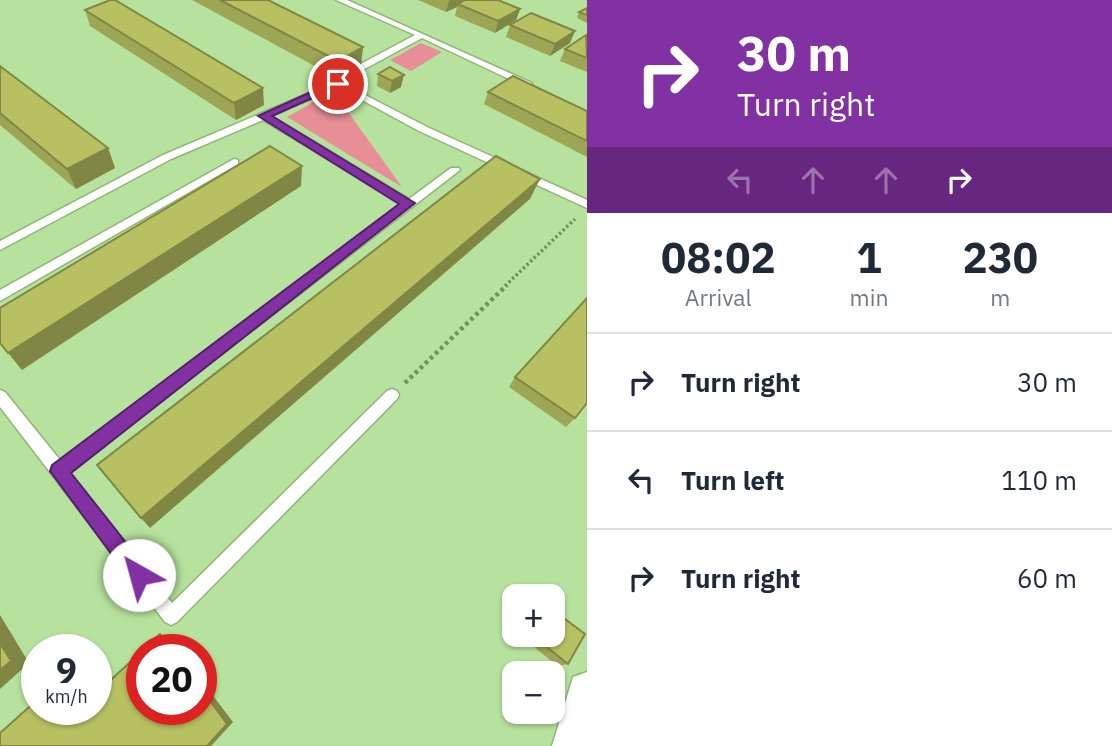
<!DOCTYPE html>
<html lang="en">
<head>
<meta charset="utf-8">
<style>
  body { margin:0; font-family:"IBM Plex Sans",sans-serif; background:#f2f2f3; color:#1f2937; height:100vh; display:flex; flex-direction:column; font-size:26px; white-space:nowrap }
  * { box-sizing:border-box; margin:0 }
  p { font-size:23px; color:#747a83 }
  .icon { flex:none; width:38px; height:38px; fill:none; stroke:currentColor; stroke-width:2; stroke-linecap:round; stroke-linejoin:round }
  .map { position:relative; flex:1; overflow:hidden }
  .panel { display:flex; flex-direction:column; background:#fff; width:525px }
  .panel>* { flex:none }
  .top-card { background:#8131a1; color:#fff; overflow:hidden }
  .buttons { position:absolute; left:502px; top:584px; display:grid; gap:14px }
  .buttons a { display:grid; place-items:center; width:63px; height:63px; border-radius:14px; background:#fff; box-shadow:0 2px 5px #0004; font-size:35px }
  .speed { position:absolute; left:21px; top:634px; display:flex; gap:14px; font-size:35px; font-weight:700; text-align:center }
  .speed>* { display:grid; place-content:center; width:91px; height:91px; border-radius:50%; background:#fff; box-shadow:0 2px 5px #0004; line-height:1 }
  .speed small { font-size:18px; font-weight:400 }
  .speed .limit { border:10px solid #d22; background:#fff; color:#111 }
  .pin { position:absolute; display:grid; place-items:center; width:60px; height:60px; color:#fff; margin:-30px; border:4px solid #fff; border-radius:50%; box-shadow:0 2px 7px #0007 }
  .me { position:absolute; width:77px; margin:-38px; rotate:322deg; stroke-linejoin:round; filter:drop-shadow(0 0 5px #0008) }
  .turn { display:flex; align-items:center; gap:24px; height:147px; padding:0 35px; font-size:32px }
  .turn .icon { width:91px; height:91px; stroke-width:2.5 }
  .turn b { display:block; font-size:49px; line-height:60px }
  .lanes { display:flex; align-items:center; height:66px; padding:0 35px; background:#0003; justify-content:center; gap:35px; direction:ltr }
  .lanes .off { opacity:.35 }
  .eta { display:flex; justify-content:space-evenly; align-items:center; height:119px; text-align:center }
  .eta b { font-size:42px; font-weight:800; line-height:49px }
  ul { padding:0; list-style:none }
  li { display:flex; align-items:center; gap:21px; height:98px; padding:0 35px; border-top:2px solid #e0e1e3 }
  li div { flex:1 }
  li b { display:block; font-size:26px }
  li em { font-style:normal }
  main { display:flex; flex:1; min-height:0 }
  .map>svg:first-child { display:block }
  .green { fill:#e78e96 }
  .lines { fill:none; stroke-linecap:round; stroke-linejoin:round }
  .service-casing { stroke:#8db774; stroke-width:3 }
  .minor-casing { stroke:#8db774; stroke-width:3 }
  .path-far1 { stroke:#72915f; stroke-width:3.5; stroke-dasharray:2.5 2.5; stroke-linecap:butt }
  .path { stroke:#72915f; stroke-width:4.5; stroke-dasharray:3.5 3.5; stroke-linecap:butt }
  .service { fill:#fff; fill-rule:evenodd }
  .minor { fill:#fff; fill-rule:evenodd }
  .wall { fill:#9da654 }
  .shaded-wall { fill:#808745 }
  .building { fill:#b7c162; stroke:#808745; stroke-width:2 }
  .route { fill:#8131a1; stroke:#542069; stroke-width:2 }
</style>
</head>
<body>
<main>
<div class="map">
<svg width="587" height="746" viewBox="0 0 587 746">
  <rect width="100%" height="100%" fill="#b6e29d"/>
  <g class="green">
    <path d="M421,43l21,9 -31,19 -21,-11z"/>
    <path d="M333,91l69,96 -115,-70z"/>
  </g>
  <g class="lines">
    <g class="service-casing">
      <g id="service">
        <path d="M336,0h11l185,83v4h-6l-104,-49 -63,34 -15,12 83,43 160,73v8l-168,-77 -81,-44 -67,29 138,83 42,-31h8l1,2 -391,302 103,131 215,-212 5,-2 5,2 2,4 -2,4 -220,223 -6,3 -6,-3 -165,-215v-17l5,2 55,68 342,-256 -139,-84 -92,39 -171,91v-9l163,-86 172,-73 18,-14 62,-33z"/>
        <path d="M234,159l4,1v4l-238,137v-11z"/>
      </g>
    </g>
    <g class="minor-casing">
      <path id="minor" d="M587,672v74h-35l21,-69z"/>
    </g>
    <path class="path-far1" d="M505,286l70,-67"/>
    <path class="path" d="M405,383l102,-98"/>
    <use href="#service" class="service"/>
    <use href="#minor" class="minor"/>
  </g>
  <g class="wall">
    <path d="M192,0h76l95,47 -2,17 -24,14z"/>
    <path d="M418,0h80l22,9 -4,11 -21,13 -40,-17 2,-9 -11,5z"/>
    <path d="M587,8v15l-10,-5 2,-6z"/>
    <path d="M85,10l179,95 -28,15 -146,-94z"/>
    <path d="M510,25l60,18 -20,13 -44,-19z"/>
    <path d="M587,35v37l-27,-11 5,-12z"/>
    <path d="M0,66l108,82 7,20 -39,21 -76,-64z"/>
    <path d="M378,74l23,13 -11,6 -13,-7z"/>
    <path d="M488,92l99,19v46l-103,-53z"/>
    <path d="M515,377l60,41 -9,9 -57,-40z"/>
    <path d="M514,618v13l-5,-4z"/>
    <path d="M520,635h33l15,29 -11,2z"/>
  </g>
  <g class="shaded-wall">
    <path d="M450,0h18l-10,4 -1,3 -11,5 3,-11z"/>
    <path d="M520,9l-4,11 -21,13 3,-12z"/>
    <path d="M575,31l-5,12 -20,13 5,-12z"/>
    <path d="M363,47l-2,17 -24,14 1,-17z"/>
    <path d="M404,75l-3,12 -11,6 2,-12z"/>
    <path d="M263,88l1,17 -28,15 -2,-17z"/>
    <path d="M108,148l7,20 -39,21 -9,-20z"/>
    <path d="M302,166l-1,20 -279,184 -14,-17z"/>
    <path d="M540,179l-10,20 -380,329 -9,-10z"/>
    <path d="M0,615l29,48 -29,26z"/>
    <path d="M160,634l10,5 8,10h-7z"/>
    <path d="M96,662h2l19,28 -16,-1 -5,-8z"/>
    <path d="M201,680l32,42 -22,24h-4z"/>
  </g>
  <g class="building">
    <path d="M110,0h5l148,88 -29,15 -149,-93z"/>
    <path d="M220,0h48l95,47 -25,14z"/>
    <path d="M465,0h33l22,9 -22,12 -40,-17z"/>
    <path d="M587,8v7l-8,-3z"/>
    <path d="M531,13l44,18 -20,13 -45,-19z"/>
    <path d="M586,35l1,23 -22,-9z"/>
    <path d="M0,66l108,82 -41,21 -67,-56z"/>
    <path d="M390,67l14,8 -12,6 -14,-7z"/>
    <path d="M513,76l74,35v30l-99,-49z"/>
    <path d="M270,146l32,20 -294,187 -8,-10v-35z"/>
    <path d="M496,156l44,23 -399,339 -44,-53z"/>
    <path d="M587,298v105l-12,15 -60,-41z"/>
    <path d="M553,610l32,24 -17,30 -36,-29h21z"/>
    <path d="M160,634l11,15h-28z"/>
    <path d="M0,643l11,18 -11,9z"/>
    <path d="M142,651v58h59v-20l26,35 -20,22h-207v-13l37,-33v9h59v-28l5,8z"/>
  </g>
  <path class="route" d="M335,81l9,3 -72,32 143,87 -344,270 75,95 2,7 -2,7 -7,3 -7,-3 -82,-111 2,-6 347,-261 -141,-88z"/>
</svg>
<div class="buttons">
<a>+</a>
<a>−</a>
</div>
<div class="speed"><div>9<small>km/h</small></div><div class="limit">20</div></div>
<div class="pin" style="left:338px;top:84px;background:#d93025"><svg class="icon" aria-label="arrive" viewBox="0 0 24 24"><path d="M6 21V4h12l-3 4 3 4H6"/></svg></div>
<svg class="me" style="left:139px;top:575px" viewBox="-20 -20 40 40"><circle r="19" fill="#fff"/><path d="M0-13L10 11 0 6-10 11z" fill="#8131a1"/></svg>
</div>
<section class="panel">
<div class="top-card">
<div class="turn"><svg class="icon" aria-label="right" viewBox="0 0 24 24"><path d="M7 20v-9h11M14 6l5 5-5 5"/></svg><div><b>30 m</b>Turn right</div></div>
<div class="lanes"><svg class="icon off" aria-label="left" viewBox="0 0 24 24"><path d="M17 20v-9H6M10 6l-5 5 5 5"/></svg><svg class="icon off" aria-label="ahead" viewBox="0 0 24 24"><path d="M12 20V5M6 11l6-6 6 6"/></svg><svg class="icon off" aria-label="ahead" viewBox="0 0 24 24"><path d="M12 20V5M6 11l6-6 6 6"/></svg><svg class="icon" aria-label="right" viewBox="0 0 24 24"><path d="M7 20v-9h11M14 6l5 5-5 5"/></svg></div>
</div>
<div class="eta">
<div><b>08:02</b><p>Arrival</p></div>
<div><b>1</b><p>min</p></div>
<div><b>230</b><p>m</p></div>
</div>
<ul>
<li><svg class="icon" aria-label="right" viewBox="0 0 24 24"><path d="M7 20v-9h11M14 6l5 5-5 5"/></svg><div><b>Turn right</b></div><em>30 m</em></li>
<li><svg class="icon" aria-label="left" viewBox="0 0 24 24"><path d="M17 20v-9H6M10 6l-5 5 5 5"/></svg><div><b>Turn left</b></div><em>110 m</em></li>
<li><svg class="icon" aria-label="right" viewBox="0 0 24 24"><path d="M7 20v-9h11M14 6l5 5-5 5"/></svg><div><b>Turn right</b></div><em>60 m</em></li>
</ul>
</section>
</main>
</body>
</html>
